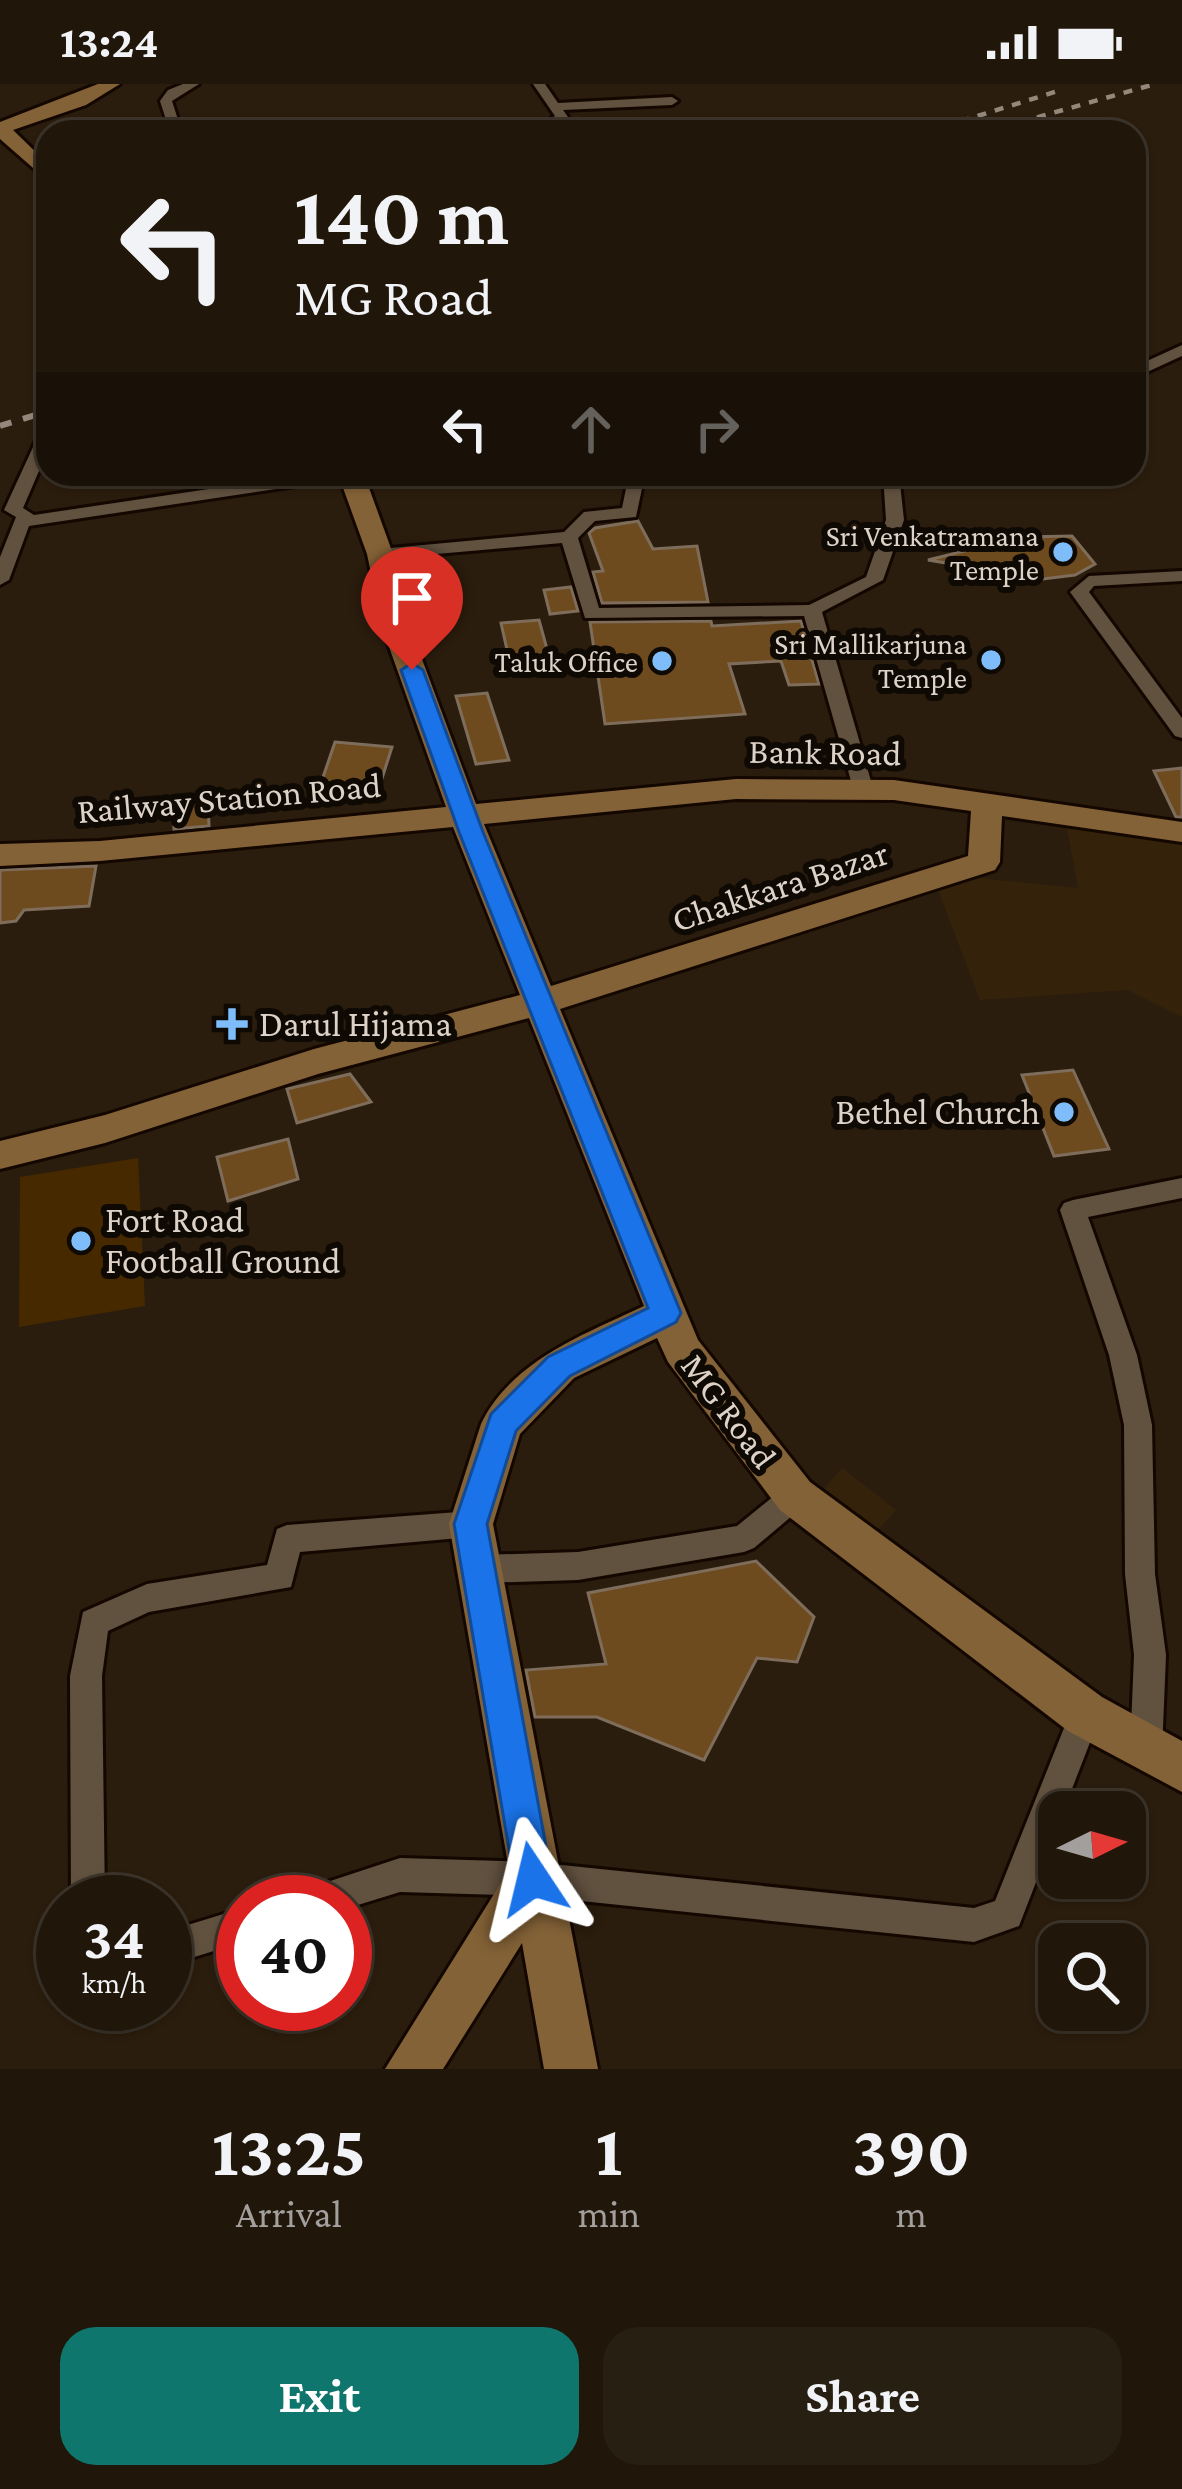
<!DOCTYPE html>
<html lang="en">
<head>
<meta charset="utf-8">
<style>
  body { margin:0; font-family:"Crimson Pro",serif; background:#281f13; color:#f1f3f6; height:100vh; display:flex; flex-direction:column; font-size:45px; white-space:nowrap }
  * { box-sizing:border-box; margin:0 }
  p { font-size:39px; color:#a29f9c }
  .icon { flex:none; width:66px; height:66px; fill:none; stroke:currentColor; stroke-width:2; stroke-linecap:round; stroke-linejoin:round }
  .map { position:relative; height:1985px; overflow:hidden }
  .side { display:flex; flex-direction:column; background:#20160a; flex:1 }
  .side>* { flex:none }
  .banner { position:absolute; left:36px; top:36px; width:1110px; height:366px; border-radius:36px; box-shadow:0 3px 9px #0004,0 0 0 3px #3d352b; background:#20160a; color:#f1f3f6; overflow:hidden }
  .needle { width:78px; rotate:85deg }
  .fabs { position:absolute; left:1038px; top:1707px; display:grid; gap:24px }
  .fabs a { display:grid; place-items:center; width:108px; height:108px; border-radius:24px; background:#20160a; box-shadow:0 3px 9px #0004,0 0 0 3px #3d352b; font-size:60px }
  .speed { position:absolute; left:36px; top:1791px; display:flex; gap:24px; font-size:60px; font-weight:700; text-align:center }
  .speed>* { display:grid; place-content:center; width:156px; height:156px; border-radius:50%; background:#20160a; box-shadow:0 3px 9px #0004,0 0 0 3px #3d352b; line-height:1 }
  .speed small { font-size:30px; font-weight:400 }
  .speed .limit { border:18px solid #d22; background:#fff; color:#111 }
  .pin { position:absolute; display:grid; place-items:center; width:102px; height:102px; color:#fff; margin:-123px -51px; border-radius:50% 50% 50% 0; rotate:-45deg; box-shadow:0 0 12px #0007 }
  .pin .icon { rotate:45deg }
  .me { position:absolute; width:132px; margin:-66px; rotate:350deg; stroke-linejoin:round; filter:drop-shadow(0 0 9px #0008) }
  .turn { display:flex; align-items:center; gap:42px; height:252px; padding:0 60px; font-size:54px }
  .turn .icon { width:156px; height:156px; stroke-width:2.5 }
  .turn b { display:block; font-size:84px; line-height:102px }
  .lanes { display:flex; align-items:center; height:114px; padding:0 60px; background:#0003; justify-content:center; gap:60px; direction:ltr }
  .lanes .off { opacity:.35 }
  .eta { display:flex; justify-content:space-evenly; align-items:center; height:204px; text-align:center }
  .eta b { font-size:72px; font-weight:700; line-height:84px }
  .button { display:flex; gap:24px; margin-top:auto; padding:24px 60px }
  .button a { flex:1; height:138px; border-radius:36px; background:#0f766e; color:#fff; font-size:48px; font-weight:700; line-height:138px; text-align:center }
  .button a+a { background:#281f13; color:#f1f3f6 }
  .status { display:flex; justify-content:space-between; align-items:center; height:84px; padding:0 60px; background:#20160a; direction:ltr }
  .status svg { height:33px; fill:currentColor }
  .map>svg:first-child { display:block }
  .built { fill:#34220b }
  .green { fill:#472900 }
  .building { fill:#6e4a1f; stroke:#7e6d5b; stroke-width:3 }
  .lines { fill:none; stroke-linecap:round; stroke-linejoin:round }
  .street-casing { stroke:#130700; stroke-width:6 }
  .secondary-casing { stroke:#130700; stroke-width:6 }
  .street { fill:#61513f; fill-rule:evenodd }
  .secondary { fill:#846237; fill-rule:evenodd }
  .rail-far1 { stroke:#94887c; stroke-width:4.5; stroke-dasharray:9 9; stroke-linecap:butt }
  .rail { stroke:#94887c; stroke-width:6; stroke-dasharray:12 12; stroke-linecap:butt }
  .route { fill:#1a73e8; stroke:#114b97; stroke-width:3 }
  .poi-dot { fill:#7ebdf9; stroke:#0f0904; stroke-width:4.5 }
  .labels { text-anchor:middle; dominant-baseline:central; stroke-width:12; stroke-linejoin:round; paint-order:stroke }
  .far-poi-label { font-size:30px; fill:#dcd2c8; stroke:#0f0904; text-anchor:end }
  .street-label { font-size:36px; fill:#dcd2c8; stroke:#0f0904 }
  .poi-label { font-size:36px; fill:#dcd2c8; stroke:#0f0904; text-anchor:start }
</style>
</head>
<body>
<div class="status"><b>13:24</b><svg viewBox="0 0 49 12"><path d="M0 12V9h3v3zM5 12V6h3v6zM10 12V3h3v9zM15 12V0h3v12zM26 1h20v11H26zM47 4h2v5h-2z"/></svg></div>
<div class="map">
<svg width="1182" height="1985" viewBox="0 0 1182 1985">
  <rect width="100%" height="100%" fill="#2b1d0d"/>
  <g class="built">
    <path d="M1066,739l116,21v173l-54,-27 -148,10 -42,-110 40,-12 100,10z"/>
    <path d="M842,1384l54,42 -23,25 -52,-43z"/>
  </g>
  <path class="green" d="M138,1074l7,148 -126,21 1,-150z"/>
  <g class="building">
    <path d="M638,437l15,28 44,-3 11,56 -106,1 -9,-31 10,-1 -14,-38 6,-5z"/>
    <path d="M1072,452l23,28 -20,11 -32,4 -16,-9 -34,1 -65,-11 93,-23z"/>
    <path d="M571,503l7,24 -28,3 -6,-24z"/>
    <path d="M539,536l11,40 -40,3 -9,-40z"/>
    <path d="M711,537l1,5 89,-5 18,63 -30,1 -8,-24 -52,3 16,50 -140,10 -15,-102z"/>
    <path d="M487,609l22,67 -33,4 -20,-68z"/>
    <path d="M335,658l57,5 -14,44 -58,-5z"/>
    <path d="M1182,684v49h-6l-22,-46z"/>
    <path d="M208,717l1,25 -35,3 -1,-24z"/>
    <path d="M96,782l-7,40 -65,4 -8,11 -16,2v-53z"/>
    <path d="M1073,986l36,79 -55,7 -32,-81z"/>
    <path d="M350,990l21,28 -74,21 -10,-34z"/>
    <path d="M288,1055l10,40 -70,22 -11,-44z"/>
    <path d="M756,1477l58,56 -17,45 -40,-4 -53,102 -107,-43h-62l-9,-47 80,-6 -18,-71z"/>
  </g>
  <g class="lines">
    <g class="street-casing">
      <g id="street">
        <path d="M183,0h16l-27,17 10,31h-12l-10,-31 8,-11z"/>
        <path d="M533,0h12l13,19 114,-6 6,4 -6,4 -109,5 5,7 -12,9v6h-12l2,-10 9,-6z"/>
        <path d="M1182,261v11l-48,22v-11z"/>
        <path d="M48,343v23l-25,58 11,7 275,-41h42l-8,5 -314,47 -20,54 -9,5v-28l16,-40 -12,-7 36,-78z"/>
        <path d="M629,390h16l-9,43 -41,4 -17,17 21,70 210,-3 57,-28 20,-57 -3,-46h16l5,46 -21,60 -61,32 51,176 -3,5 -7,2 -10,-7 -49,-172 -219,2 -23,-75 -182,16 -9,-5 9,-5 184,-17 20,-20 38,-4z"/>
        <path d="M1182,487v10l-88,5 -5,6 93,126v20l-7,-2 -105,-144 19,-16z"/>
        <path d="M1182,1094v20l-94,19 49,138 15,70 3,149 11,81 -4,97 -5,11 -11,5 -11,-5 -5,-11 4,-97 -9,-81 -1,-149 -15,-70 -49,-145 4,-7 9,-3z"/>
        <path d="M795,1399l10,4 5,9 -5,9 -51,43 -10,4 -166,28 -98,3 -11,-4 -4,-10 4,-10 11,-4 98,-3 159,-26 48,-39z"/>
        <path d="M471,1427l10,4 5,9 -5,9 -10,4 -171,15 -9,35 -142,25 -41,19 -6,45 3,226h-34l-1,-226 13,-64 64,-28 120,-19 10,-36 10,-4z"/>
        <path d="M1085,1614l11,5 5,11 -38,98h-4v11l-40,103 -45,16 -441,-46 -133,-4 -55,17v-7h-47l5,-12 97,-32 133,4 441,46 21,-7 79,-198z"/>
        <path d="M243,1824v34l-78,24v-34z"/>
      </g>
    </g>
    <g class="secondary-casing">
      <g id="secondary">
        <path d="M98,0h22l-34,21 -73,25 35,34v17l-48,-42v-17z"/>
        <path d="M338,390h26l29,80 17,73 66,177 260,-25 158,1 288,42v20l-180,-26 -2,46 -5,8 -435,139 138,331 112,142 292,215 80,44v51l-114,-61 -288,-221 -112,-148 -11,-24 -83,40 -54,56 -27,90 105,545h-54l-22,-126 -79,126h-58l124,-199 -60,-346 32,-100c30,-63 104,-90 163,-118l-115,-288 -211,56 -213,69 -105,26v-28l105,-26 209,-66 206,-54 -67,-168 -353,34 -100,5v-22l100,-3 346,-34 -64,-180 -15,-73zM736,715l158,1 77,11 -3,45 -417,130 -67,-162z"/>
      </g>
    </g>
    <use href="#street" class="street"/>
    <use href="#secondary" class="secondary"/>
    <g class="rail-far1">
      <path d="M926,48l132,-41"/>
      <path d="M985,48l170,-48"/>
    </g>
    <path class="rail" d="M0,342l48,-15"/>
  </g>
  <path class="route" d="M412,579l11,7 60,162 198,481 -5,9 -106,54 -54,55 -29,93 65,355 -5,13 -14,6 -13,-6 -6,-13 -60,-355 37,-110 57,-57 100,-49 -189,-476 -58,-162z"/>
  <g class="poi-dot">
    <circle cx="1063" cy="468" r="12"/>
    <circle cx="991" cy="576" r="12"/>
    <circle cx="662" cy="577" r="12"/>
    <path d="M226 922h12v12h12v12h-12v12h-12v-12h-12v-12h12z"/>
    <circle cx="1064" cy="1028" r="12"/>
    <circle cx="81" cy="1157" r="12"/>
  </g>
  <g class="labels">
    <g class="far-poi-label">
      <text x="1039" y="451">Sri Venkatramana<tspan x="1039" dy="34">Temple</tspan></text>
      <text x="967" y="559">Sri Mallikarjuna<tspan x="967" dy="34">Temple</tspan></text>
      <text x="638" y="577">Taluk Office</text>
    </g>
    <g class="street-label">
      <text transform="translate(825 668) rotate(1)">Bank Road</text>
      <text transform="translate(229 714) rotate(-5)">Railway Station Road</text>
      <text transform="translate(780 802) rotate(-18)">Chakkara Bazar</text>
      <text transform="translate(729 1327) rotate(53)">MG Road</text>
    </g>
    <g class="poi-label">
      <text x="259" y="940">Darul Hijama</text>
      <text x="1040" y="1028" text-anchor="end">Bethel Church</text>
      <text x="105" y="1136">Fort Road<tspan x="105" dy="41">Football Ground</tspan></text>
    </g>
  </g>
</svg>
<div class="fabs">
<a><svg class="needle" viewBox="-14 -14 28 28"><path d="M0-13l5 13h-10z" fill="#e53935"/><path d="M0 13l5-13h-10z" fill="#a29f9c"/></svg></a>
<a><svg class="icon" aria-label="search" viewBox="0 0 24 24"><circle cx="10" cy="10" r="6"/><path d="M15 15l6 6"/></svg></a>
</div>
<div class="speed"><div>34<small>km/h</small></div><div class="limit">40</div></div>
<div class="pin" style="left:412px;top:586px;background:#d93025"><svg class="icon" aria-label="arrive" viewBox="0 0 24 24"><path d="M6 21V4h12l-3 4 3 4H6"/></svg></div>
<svg class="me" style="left:533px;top:1795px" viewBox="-20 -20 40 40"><path d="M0-17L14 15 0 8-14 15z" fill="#1a73e8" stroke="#fff" stroke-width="4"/></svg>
<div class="banner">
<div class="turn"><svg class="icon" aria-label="left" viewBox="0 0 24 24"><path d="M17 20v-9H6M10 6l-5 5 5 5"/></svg><div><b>140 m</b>MG Road</div></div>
<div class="lanes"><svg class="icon" aria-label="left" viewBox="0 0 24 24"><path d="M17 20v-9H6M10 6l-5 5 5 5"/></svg><svg class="icon off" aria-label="ahead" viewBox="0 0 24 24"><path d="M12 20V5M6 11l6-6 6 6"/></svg><svg class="icon off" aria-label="right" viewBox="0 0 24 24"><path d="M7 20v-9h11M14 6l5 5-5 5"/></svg></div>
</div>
</div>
<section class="side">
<div class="eta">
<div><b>13:25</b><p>Arrival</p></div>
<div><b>1</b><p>min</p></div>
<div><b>390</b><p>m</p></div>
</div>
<div class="button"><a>Exit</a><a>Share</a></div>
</section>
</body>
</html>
